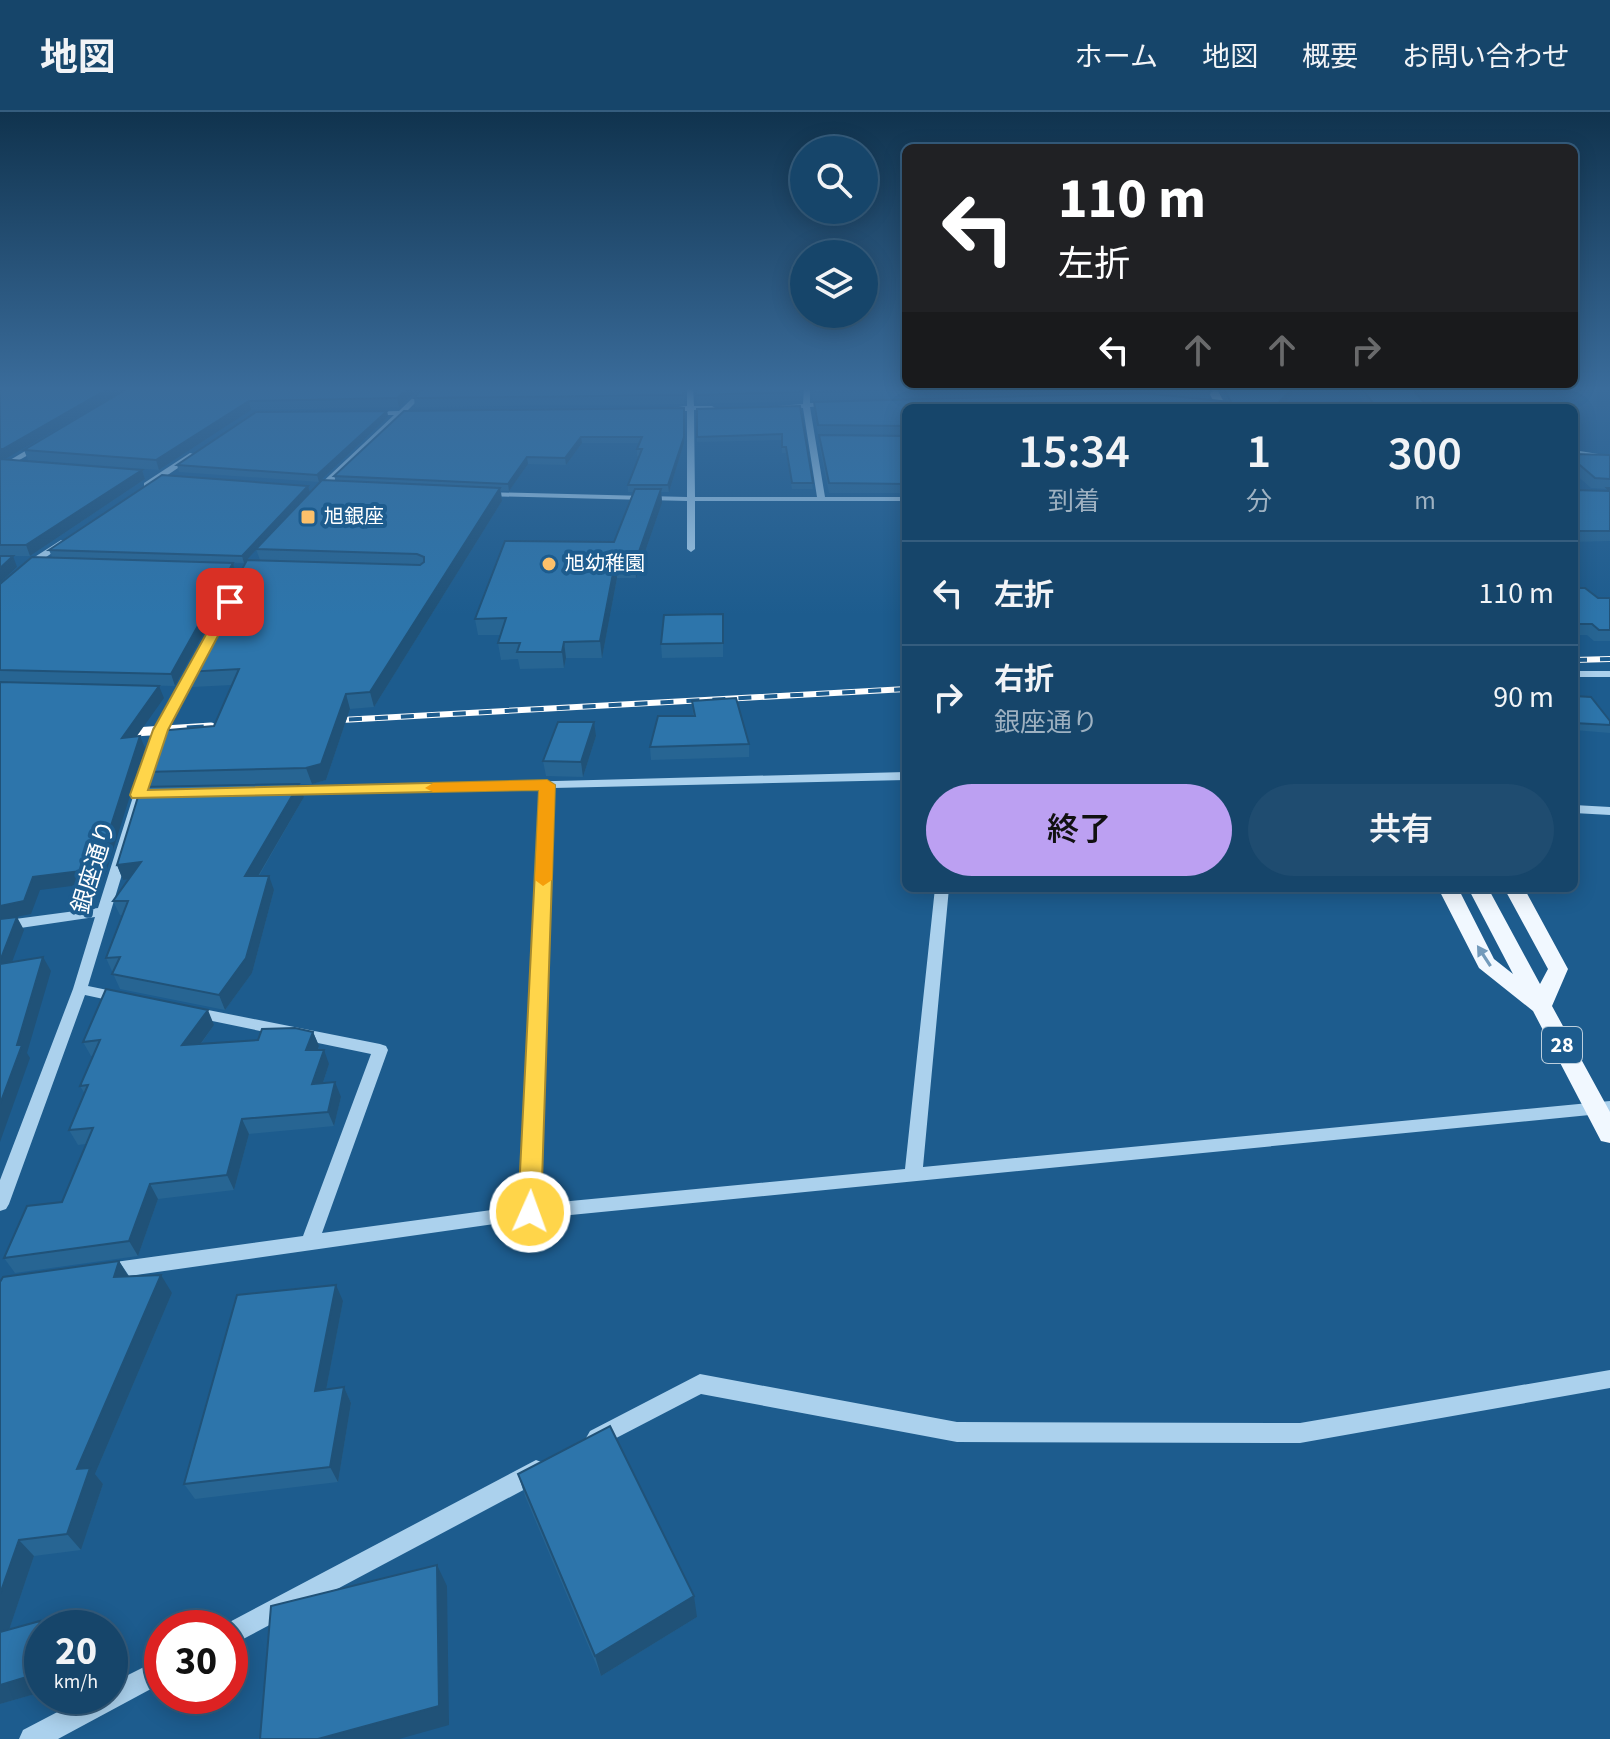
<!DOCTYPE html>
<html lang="ja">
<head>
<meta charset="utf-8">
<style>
  body { margin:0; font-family:"Source Sans 3","Noto Sans JP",sans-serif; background:#1f4c70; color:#f1f3f6; height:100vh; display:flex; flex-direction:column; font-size:30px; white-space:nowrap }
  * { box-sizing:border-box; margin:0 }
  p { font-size:26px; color:#9eb1c1 }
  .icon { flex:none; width:44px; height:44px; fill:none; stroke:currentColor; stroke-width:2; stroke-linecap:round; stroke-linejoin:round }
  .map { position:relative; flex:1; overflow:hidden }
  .panel { position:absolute; left:902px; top:292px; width:676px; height:488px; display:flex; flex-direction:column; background:#16456a; border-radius:12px; box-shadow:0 4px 20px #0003,0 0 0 2px #355d7e }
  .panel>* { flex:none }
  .hud { position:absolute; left:902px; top:32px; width:676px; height:244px; border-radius:12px; box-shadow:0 4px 20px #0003,0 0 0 2px #355d7e; background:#202124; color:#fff; overflow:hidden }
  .controls { position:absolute; left:790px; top:24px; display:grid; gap:16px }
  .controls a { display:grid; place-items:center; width:88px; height:88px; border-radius:50%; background:#16456a; box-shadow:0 4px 20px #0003,0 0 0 2px #355d7e; font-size:40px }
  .speed { position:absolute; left:24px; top:1498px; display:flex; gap:16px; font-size:40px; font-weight:700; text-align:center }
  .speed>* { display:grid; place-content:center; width:104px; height:104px; border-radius:50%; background:#16456a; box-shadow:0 4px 20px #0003,0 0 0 2px #355d7e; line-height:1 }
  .speed small { font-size:20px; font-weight:400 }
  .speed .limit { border:12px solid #d22; background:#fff; color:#111 }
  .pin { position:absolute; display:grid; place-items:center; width:68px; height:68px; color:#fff; margin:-34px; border-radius:16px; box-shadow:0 4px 12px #0006 }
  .me { position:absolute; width:88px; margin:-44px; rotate:2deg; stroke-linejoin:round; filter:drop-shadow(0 0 6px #0008) }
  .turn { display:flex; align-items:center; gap:28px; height:168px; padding:0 24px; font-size:36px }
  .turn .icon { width:104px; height:104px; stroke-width:2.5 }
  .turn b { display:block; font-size:56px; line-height:68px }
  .lanes { display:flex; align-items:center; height:76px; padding:0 24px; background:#0003; justify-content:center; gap:40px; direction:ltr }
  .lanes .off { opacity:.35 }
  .eta { display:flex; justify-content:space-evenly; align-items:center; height:136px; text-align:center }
  .eta b { font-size:48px; font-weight:600; line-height:56px }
  .primary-button { display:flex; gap:16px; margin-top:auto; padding:16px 24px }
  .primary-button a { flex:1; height:92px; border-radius:48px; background:#bca0f2; color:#111; font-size:32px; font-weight:600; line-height:92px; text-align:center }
  .primary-button a+a { background:#1f4c70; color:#f1f3f6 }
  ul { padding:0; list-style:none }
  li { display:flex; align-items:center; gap:24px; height:104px; padding:0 24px; border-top:2px solid #355d7e }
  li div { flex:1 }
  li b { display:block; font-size:30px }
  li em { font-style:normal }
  header { display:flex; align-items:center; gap:48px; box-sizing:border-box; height:112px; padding:0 40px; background:#16456a; border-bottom:2px solid #355d7e }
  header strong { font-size:38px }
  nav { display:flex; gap:44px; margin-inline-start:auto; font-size:28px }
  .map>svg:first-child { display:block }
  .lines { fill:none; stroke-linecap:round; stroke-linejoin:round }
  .stream { fill:#9fcdef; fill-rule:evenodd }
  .minor { fill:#abd1ed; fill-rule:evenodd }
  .major { fill:#f1f8ff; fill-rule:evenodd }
  .rail-far1-casing { stroke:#fff; stroke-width:6 }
  .rail-casing { stroke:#fff; stroke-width:9 }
  .rail-far1 { stroke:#1d5c8e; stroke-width:4; stroke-dasharray:13; stroke-linecap:butt }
  .rail { stroke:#1d5c8e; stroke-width:6; stroke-dasharray:17; stroke-linecap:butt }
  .wall { fill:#276593 }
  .shaded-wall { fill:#205278 }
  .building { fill:#2d75ab; stroke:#205278; stroke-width:2 }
  .oneway { fill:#729abb }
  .route { fill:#ffd54a; stroke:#a68a30; stroke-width:2 }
  .slow { fill:#f59e0b }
  .poi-dot { fill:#fcc06a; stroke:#1d5c8e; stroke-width:3 }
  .labels { text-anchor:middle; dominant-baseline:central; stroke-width:8; stroke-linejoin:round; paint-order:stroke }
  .far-poi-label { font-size:20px; fill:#fff; stroke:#1d5c8e; text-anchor:start }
  .shield { fill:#1d5c8e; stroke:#bbcedd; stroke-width:2 }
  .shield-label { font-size:22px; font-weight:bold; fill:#fff }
  .street-label { font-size:24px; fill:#fff; stroke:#1d5c8e }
</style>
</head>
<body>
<header>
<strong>地図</strong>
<nav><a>ホーム</a><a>地図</a><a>概要</a><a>お問い合わせ</a></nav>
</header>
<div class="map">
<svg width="1610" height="1627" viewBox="0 0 1610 1627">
  <rect width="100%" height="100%" fill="#1d5c8e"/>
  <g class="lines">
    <path class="stream" d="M1574,338l36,6v4l-36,-6z"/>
    <g class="minor">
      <path d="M424,275h7l-24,24h13l2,3 -20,1 -81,78h-6v-4l79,-74h-25l-2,-3 32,-1z"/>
      <path d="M687,275h6l1,19h18l3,2 -21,2 1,87h122l-14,-89h-22l-3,-2 25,-2 1,-17h6v16h22l3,2 -25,2 15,90h81v4h-211v48l-4,3 -4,-3v-48l-204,-5 -4,-2 4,-2 204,5v-86h-22l-3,-2 25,-3z"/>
      <path d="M37,332l7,2 -44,25v-5z"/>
      <path d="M190,341l7,2 -47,32h-6v-4z"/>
      <path d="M61,428l7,2 -32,22 -36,31v-8l30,-27z"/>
      <path d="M197,549l5,3 -36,66 -78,256 39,8 3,4 -3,4 -5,1 -37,-8 -76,209 -3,5 -6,2v-31l73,-191 22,-72 -95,14v-10l98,-13 56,-178 38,-66z"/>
      <rect x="1574" y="559" width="36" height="6"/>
      <path d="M906,660v8l-353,8 -14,416 366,-35 30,-281h14l-26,279 687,-66v12l-1080,106 -422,60 -7,-2 -2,-6 2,-6 7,-2 195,-27 68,-182 -183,-38 -3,-4 3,-4 5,-1 187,37 6,2 2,4 -66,183 199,-27 20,-418 -258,7 -4,-1 -2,-3 2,-3z"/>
      <path d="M1574,693l36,2v8l-36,-2z"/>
      <path d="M1610,1258v18l-310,55 -343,-1 -256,-48 -104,54 -7,-3 -4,-7 4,-7 110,-57 257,48 343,1z"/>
      <path d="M536,1348l8,3 3,8 -3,8 -314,167v-18h-9l1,-2z"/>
      <path d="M162,1546v25l-104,56h-39l4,-9 65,-34h22v-12z"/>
    </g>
    <g class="major">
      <path d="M1206,275h10l11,21h-10z"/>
      <path d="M1438,776h20l36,71 19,15 -45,-86h20l52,96 8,-15 -44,-81h20l44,81 -16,37 58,106v31l-9,-2 -68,-130 -54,-43z"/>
    </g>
    <g class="rail-far1-casing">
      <g id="rail-far1">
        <path d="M1574,548l36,-1"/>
        <path d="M323,609l583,-32"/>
      </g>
    </g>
    <g class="rail-casing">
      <path id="rail" d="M119,621l92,-6"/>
    </g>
    <use href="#rail-far1" class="rail-far1"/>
    <use href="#rail" class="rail"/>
  </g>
  <g class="wall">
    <path d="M130,275h291l-22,20 -148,3 -92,60 -131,-10 -4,-10z"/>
    <path d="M684,275v17l-269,3 -1,-9z"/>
    <path d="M695,275h108l-3,14 -103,3z"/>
    <path d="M812,275h397l2,4 -2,8 -67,-7 -329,9z"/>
    <path d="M1217,275h82l-19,21h-374v27l-88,-1 -4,-23v-9l410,-1z"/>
    <path d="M1353,275h58l15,18 9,3h-67z"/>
    <path d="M800,294l13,83h-21l-6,-36h-4v-13l-85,2v-33z"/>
    <path d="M684,296v35l-15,49h-8l1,11 -26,75h-19l-15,80h-36l-2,10 -44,1 -2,-10 -17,1 -3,-17 3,-8h-23l-3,-16 139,-77 19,-50h-5v-7l11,-29h-2v-7l2,-6h-57l-16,22 -38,-1 -19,27h-8l1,10 -128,206 -24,2 -24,71 -14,4h-12l4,13 -45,79 15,14 -22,83 -27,37 -105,-21 -14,-31 17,-43h-3l-7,-14 16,-22 -6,1 -6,-15 34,-78 -7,-15 70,-46 18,-41 -40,2 -6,-15 74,-112 -4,-11 80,-68 -2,-5z"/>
    <path d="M387,299l1,6 -69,65 -140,-10 -2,-7z"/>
    <path d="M819,323l87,1v57h-77l-10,-49z"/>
    <path d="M1574,342l36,1v86l-36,1v-52l32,1 1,-2 -16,-1 -17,-15z"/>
    <path d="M0,347l142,11 3,9 -115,77h-29l16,11 -17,16z"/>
    <path d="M308,374l2,6 -66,71 -192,-6 -3,-7z"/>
    <path d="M233,451l3,11 -61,112 -175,-4v-98z"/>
    <path d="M1574,476l24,10h12v43h-16l-7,-6h-13z"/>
    <path d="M723,502v43l-61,1 -1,-14z"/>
    <path d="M1574,584l36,25v12l-36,-3z"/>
    <path d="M692,589l57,43v13l-98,3 -1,-13 43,-31z"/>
    <path d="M596,624l-13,41 -37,-1 -3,-15z"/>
    <path d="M214,913l-13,19 57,-4 55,-8 6,14 -1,4 11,14 -6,19 18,14 -7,29 -85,8 -15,56 -76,9 -20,57 -123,17 -11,-15 58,-56 24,-58 -8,1 -9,-15 16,-36 -5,-8 13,-30h-2l-8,-14z"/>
    <path d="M119,1149l10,15 43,17 -77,181 8,10 -22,66 -47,6 -25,74 33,-2v64l-42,12v-422z"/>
    <path d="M343,1189l-17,89 18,-3 7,16 -13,79 -143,17 -11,-15z"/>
    <path d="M518,1362l179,143 -96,59 -76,-180z"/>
  </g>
  <g class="shaded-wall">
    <path d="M111,275h18l-122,71 -7,1v-10z"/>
    <path d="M410,275h11l-22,20 -2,-9z"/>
    <path d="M1293,275h6l-19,21h-6z"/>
    <path d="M249,289l2,9 -92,60 -3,-10z"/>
    <path d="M684,296v35l-15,49 -1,-7z"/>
    <path d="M387,299l1,6 -69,65 -2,-7z"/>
    <path d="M581,325l1,6 -16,22 -1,-7z"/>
    <path d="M527,345l1,7 -19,27 -1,-7z"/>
    <path d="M142,358l3,9 -115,77 -4,-11z"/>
    <path d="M308,374l2,6 -66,71 -2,-7z"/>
    <path d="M500,376l2,13 -128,206 -4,-15z"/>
    <path d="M661,377l1,14 -26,75 -1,-15z"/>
    <path d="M13,444l4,11 -17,16v-15z"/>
    <path d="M233,451l3,11 -61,112 -4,-12z"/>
    <path d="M615,451l2,15 -15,80 -2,-17z"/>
    <path d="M564,530l2,16 -2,10 -2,-16z"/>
    <path d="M159,574l5,12 -37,52 -5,-12z"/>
    <path d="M346,582l4,15 -24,71 -14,4 -6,-16z"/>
    <path d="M594,610l2,14 -13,41 -2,-15z"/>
    <path d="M140,624l5,12 -42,134 -63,8 -9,24 -31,6v-14l33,-29z"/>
    <path d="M299,672l5,13 -54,93 -5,-14z"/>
    <path d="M141,750l6,15 -24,3 -6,-15z"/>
    <path d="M269,764l5,14 -22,83 -27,37 -6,-15z"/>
    <path d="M17,805l7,13 -18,48 -6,-11v-6z"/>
    <path d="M43,845l8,14 -24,82 3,5 -30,84v-38z"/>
    <path d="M208,898l6,15 -25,35 -7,-15z"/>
    <path d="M313,920l6,14 -7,19 -6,-15z"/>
    <path d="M324,938l5,14 -11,34 -6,-14z"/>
    <path d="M335,970l6,15 -7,29 -6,-14z"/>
    <path d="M242,1007l7,15 -15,56 -7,-15z"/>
    <path d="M150,1072l8,15 -20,57 -9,-15z"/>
    <path d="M119,1149l11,18 -16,-2z"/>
    <path d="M161,1163l11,18 -77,181 8,10 -22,66 -14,-16 10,-65z"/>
    <path d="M336,1173l7,16 -20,105 -8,-15z"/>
    <path d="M344,1275l7,16 -13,79 -8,-15z"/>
    <path d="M19,1428l15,16 -32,95 -2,-1v-56z"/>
    <path d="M437,1453l10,21 2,139 -50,14h-81z"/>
    <path d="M694,1484l3,21 -96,59 -6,-20z"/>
    <path d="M40,1509l7,7h-5v64l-42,12v-19z"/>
  </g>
  <g class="building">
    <path d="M0,275h111l-108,62h-3z"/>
    <path d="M130,275h280l-13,11 -148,3 -93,59 -132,-10z"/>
    <path d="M424,275h259v8l-269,3z"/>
    <path d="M696,275h105l-1,5 -104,3z"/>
    <path d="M813,275h200l-200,5z"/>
    <path d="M1175,275h34l2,4z"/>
    <path d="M1223,275h70l-19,21h-368v18l-88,-1 -4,-23 329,-9 88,9z"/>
    <path d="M1361,275h50l15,18h6l3,3h-58z"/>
    <path d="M800,294l13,77h-21l-6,-36h-4v-13l-85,3v-28z"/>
    <path d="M684,296v29l-16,48h-40l14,-36h-5l5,-12h-61l-16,21 -38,-1 -19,27 -174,-8 70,-65z"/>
    <path d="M387,299l-70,64 -140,-10 79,-53z"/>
    <path d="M819,323l87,1v48l-77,-1z"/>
    <path d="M1574,342l36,1v24l-15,-1 -21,-18z"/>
    <path d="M0,347l142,11 -116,75h-26z"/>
    <path d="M162,363l146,11 -66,70 -193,-6z"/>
    <path d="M322,368l178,8 -130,204 -24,2 -25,70 -15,4 -162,4 14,-41 56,-5 25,-57 -53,3 61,-112 173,5 4,-3v-5l-7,-3 -161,-5z"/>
    <path d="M1607,376h3v43h-36v-41l36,1z"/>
    <path d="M635,377h26l-26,74h-20l-15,78 -36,1 -2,10h-45l3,-9h-22l8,-25 -31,1 30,-78 109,1z"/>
    <path d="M0,444h13l-13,12z"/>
    <path d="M32,445l201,6 -62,111 -171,-4v-86z"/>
    <path d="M1574,476h11l13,10h12v32h-11l-7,-6h-18z"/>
    <path d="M723,502v29l-62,1 3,-29z"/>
    <path d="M0,570l159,4 -37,52 18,-2 -43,133 -64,8 -9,24 -24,5z"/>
    <path d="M1574,584l17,1 19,24v4l-36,-2z"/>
    <path d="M736,586l13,46 -99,3 8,-31h37l-3,-15z"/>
    <path d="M558,610h36l-13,40 -38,-1z"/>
    <path d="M299,672l-54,92h24l-23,82 -27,37 -107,-21 8,-17 -14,1 22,-57h-15l28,-39 -24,3 24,-78z"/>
    <path d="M17,805l-17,44v-42z"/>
    <path d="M43,845l-26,88h5l-22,59v-140z"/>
    <path d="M106,877l102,21 -26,35 76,-5 4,-11 33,-1 18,4 -7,18h18l-12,34 23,-2 -7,30 -86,7 -15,56 -77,9 -21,57 -125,17 23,-52 35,-4 31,-74 -24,2 19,-45 -8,1 20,-46 -17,2z"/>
    <path d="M119,1149l-5,16 47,-2 -84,194 13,-1 -23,66 -48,6 -19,54v-312l3,-5z"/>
    <path d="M336,1173l-21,106 29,-4 -14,80 -146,17 53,-189z"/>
    <path d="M610,1314l84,170 -99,60 -77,-182z"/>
    <path d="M437,1453l2,141 -121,33h-58l11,-133z"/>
    <path d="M40,1509l-10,55 -30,9v-53z"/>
  </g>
  <defs><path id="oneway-solid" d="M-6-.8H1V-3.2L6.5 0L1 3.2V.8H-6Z" transform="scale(2)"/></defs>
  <use class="oneway" href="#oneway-solid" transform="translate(1484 844) rotate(-123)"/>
  <linearGradient id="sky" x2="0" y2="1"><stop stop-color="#10334e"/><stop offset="0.55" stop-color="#3a6c9b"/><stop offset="1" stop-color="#3a6c9b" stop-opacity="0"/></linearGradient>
  <rect width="1610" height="503" fill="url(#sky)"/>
  <path class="route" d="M230,486l6,4 -68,128 -20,60 399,-10 8,5 -14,427 -3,7 -8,3 -8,-3 -4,-7 21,-422 -407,8 -2,-3 23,-65 71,-128z"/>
  <path class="slow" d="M547,668l8,5 -3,95 -9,6 -8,-6 4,-90 -106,2 -8,-4 8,-5z"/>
  <g class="poi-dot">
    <rect x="300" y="397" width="16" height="16" rx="4"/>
    <circle cx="549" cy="452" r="8"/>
  </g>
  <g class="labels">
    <g class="far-poi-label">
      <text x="324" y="405">旭銀座</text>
      <text x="565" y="452">旭幼稚園</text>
    </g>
    <rect class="shield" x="1542" y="915" width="40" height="36" rx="6"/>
    <g class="shield-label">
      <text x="1562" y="933">28</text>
    </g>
    <g class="street-label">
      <text transform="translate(94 755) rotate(-73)">銀座通り</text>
    </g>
  </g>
</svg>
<div class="controls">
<a><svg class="icon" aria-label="search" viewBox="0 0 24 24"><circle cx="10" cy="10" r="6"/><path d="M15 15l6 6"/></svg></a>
<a><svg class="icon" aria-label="layers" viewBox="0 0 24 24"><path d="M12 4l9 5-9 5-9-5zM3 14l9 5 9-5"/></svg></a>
</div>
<div class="speed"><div>20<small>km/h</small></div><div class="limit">30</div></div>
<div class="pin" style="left:230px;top:490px;background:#d93025"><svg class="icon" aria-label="arrive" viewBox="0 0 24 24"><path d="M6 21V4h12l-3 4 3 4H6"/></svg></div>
<svg class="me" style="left:530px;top:1100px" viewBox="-20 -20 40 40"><circle r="17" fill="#ffd54a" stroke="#fff" stroke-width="3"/><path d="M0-11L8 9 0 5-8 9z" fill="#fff"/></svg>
<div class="hud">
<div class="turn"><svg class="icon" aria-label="left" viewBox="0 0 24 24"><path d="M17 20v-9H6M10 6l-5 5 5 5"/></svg><div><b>110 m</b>左折</div></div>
<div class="lanes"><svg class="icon" aria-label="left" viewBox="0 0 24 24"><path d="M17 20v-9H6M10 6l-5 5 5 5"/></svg><svg class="icon off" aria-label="ahead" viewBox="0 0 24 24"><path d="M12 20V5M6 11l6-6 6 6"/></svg><svg class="icon off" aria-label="ahead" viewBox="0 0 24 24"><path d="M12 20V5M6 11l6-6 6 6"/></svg><svg class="icon off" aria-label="right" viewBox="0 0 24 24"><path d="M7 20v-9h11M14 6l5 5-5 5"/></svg></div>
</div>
<section class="panel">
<div class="eta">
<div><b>15:34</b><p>到着</p></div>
<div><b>1</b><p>分</p></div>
<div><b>300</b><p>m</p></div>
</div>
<ul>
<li><svg class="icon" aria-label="left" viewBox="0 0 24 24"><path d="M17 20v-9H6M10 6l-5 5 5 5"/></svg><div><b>左折</b></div><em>110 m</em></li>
<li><svg class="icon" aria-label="right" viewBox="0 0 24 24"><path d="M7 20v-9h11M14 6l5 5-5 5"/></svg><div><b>右折</b><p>銀座通り</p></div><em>90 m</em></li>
</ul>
<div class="primary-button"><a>終了</a><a>共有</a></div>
</section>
</div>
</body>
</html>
